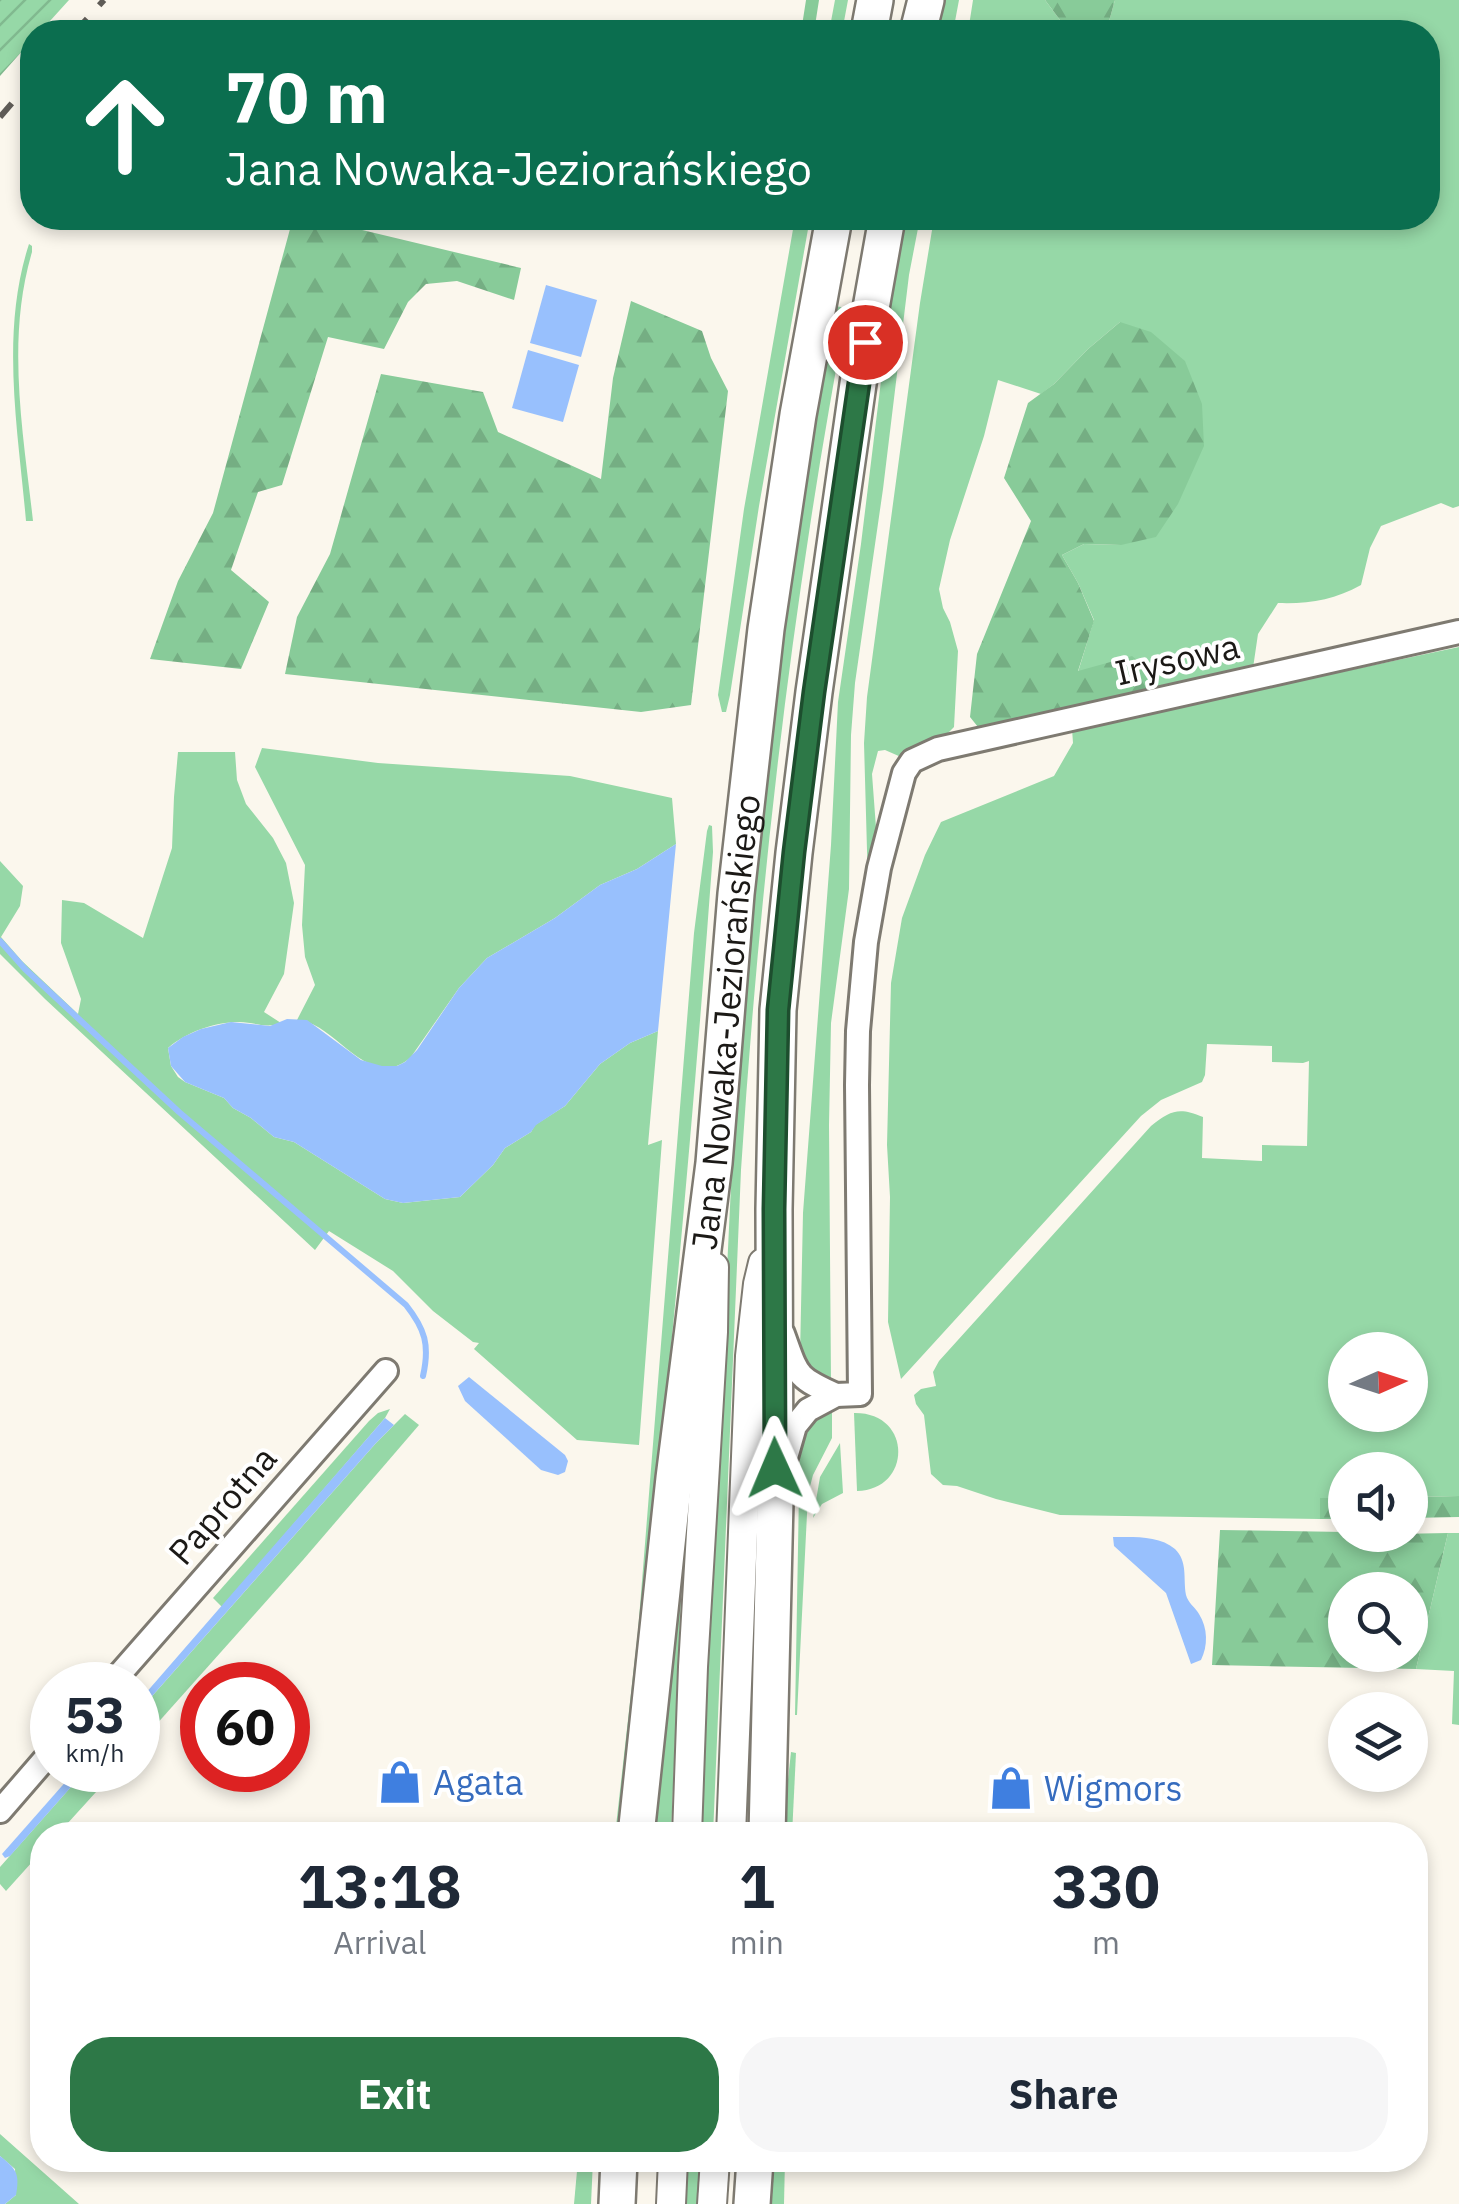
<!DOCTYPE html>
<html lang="en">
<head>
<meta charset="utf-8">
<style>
  body { margin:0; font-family:"IBM Plex Sans",sans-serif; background:#f6f6f7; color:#1f2937; height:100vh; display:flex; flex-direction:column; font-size:38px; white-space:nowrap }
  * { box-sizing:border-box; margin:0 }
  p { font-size:32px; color:#747a83 }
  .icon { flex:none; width:55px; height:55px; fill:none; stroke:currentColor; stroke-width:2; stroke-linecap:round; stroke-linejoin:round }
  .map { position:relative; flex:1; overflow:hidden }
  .drawer { position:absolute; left:30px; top:1822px; width:1398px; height:350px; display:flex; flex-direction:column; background:#fff; border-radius:40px; box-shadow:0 5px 15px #0003 }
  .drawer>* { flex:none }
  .guide { position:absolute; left:20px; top:20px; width:1420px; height:210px; border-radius:40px; box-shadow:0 5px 15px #0003; background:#0b6e4f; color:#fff; overflow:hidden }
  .needle { width:65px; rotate:87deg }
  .buttons { position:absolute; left:1328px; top:1332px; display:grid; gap:20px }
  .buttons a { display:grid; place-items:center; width:100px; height:100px; border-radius:50%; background:#fff; box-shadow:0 5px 15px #0003; font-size:50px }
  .speed { position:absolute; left:30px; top:1662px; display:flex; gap:20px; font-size:50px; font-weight:700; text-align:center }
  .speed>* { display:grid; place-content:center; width:130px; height:130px; border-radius:50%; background:#fff; box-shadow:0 5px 15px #0003; line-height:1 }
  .speed small { font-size:25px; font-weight:400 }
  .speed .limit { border:15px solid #d22; background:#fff; color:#111 }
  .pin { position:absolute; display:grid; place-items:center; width:85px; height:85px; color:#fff; margin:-42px; border:5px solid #fff; border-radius:50%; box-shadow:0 2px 10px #0007 }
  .me { position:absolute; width:110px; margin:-55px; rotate:359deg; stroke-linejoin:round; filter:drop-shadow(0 0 8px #0008) }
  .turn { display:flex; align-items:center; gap:35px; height:210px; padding:0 40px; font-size:45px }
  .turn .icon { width:130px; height:130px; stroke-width:2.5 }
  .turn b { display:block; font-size:70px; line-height:85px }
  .eta { display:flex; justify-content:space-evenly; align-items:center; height:170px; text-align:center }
  .eta b { font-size:60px; font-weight:700; line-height:70px }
  .primary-button { display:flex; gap:20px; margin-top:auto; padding:20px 40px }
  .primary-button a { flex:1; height:115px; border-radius:40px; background:#2d7847; color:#fff; font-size:40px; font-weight:700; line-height:115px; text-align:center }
  .primary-button a+a { background:#f6f6f7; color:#1f2937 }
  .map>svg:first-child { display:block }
  .green { fill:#96d8a7; fill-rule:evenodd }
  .forest { fill:url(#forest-firs); fill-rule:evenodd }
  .garden { fill:url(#garden-furrows) }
  .water { fill:#98c0fd }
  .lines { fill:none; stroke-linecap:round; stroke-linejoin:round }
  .stream { stroke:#98c0fd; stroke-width:6 }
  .minor-casing { stroke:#7e7a71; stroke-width:28 }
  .tertiary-casing { stroke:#7e7a71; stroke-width:32 }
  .primary-casing { stroke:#7e7a71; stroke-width:40 }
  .minor { stroke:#fff; stroke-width:22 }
  .tertiary { stroke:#fff; stroke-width:28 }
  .primary { stroke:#fff; stroke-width:35 }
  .rail { stroke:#5f5c57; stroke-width:6; stroke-dasharray:18 18; stroke-linecap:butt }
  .route-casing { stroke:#1d4e2e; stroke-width:25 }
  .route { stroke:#2d7847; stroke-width:18 }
  .labels { text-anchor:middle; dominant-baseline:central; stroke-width:8; stroke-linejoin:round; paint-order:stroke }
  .street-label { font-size:35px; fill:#1b1916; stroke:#fff }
  .shop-label { font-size:35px; fill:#366cbe; stroke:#fff; text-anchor:start }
</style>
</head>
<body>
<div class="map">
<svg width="1459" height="2204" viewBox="0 0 1459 2204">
  <defs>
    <pattern id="forest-firs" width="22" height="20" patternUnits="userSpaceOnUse" patternTransform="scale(2.5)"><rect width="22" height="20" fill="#88cb99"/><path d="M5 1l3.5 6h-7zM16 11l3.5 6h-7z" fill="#75ae83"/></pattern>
    <pattern id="garden-furrows" width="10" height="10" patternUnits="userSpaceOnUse" patternTransform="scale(2.5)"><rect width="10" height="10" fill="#96d8a7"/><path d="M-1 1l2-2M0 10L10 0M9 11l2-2" fill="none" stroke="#81b98f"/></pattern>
  </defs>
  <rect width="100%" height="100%" fill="#fbf7ed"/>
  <g class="green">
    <path d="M835,0h13l-6,32h-13z"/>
    <path d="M944,0h15l-6,32h-15z"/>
    <path d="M973,0h72l24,32h-101z"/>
    <path d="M1115,0h344v506l-6,2 -12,-5 -60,23 -11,22 -9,37c-27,15 -52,19 -83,18l-20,31 -5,34 -108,23 8,-18 -75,-1 16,-52 -16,-37 -16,-28 22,-11 37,1 -1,-223 -32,27 -34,35 -13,10 -43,-14 -14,56 -34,104 -11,49 4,19 7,14 8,29 -4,76 -10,10 -43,20 -16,-7 -7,1 -6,23 5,67 -9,45 -4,-143 3,-46 53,-394 14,-85h494v-186h-322z"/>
    <path d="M795,218h15l-51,288 -29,189 -4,17h-4l-4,-17 26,-186z"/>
    <path d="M905,218h15l-11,57 -26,214 -28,194 -4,52 -2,154 -18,134 -2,102 2,256h-10l-21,-25 3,-143 28,-368 7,-143 23,-158 32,-261z"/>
    <path d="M29,244l3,2v6c-26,88 -9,179 1,269h-7c-8,-92 -26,-188 3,-277z"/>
    <path d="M835,306l12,2c-13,72 -26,145 -37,218 -33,213 -55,429 -69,644l-28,665h-13l37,-775 41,-410z"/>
    <path d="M1459,647v849l-49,1v-27h-65v28h-25v21l-260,-4 -64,-16 -39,-13 -14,-1 -12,-11 -7,-59 -8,-11 -2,-9 7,-6 15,-3 -3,-14 6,-11 212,-235c20,-16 28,-19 52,-9l-1,41 60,3v-16l45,1 2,-85 -6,2 -31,-1v-16l-65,-2 -2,31 -3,7 -41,18 -20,16 -240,263 -13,-57 2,-125 -3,-52 4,-162 11,-65 23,-63 16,-33 113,-46 19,-33 -1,-14zM1345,1350h65v65h-65z"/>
    <path d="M262,748l116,15 192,13 102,22 4,46 -39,25 -37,16 -45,33 -68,40 -28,30 -48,69c-42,38 -76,-36 -114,-37l18,-35 -10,-28 -3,-32 3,-60 -50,-98z"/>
    <path d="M178,752h57l2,28 9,24 27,34 13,25 8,40 -10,71 -20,38 17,11c-15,6 -27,-1 -42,-1 -24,0 -53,10 -71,26l3,18 7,11 7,5 39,16 9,10 18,10 23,19 20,5 91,57 18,4 57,-6 33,-32 12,-17 26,-16 4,-7 30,-19 35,-42 30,-21 28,-12 -10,114 14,-5 -23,305 -62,-5 -103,-91 5,-6 -6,-1 -40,-31 -40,-40 -64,-40 -14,19 -270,-251 -45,-45v-93l23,25 -3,20 -19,31 21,24 56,53 3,-15 -20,-56 1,-43 22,3 59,35 29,-90 2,-51z"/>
    <path d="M709,825l3,1 1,26c-24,329 -56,656 -93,983h-5l23,-204 56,-698 13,-102z"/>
    <path d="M390,1409l-5,9 -163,189 -9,-9 156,-177 9,-8z"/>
    <path d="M832,1410v28l-19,37 -5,19 -11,221h-2l5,-279 18,-23z"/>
    <path d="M854,1413c59,-1 58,77 3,78z"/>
    <path d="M405,1414l14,11 -116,135 -165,185v-33l238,-269z"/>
    <path d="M840,1443l3,50 -21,11 -9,14 7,-41z"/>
    <path d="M684,1530l-13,305h-19z"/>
    <path d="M1448,1533h11v192l-7,-1 2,-53 -38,-2z"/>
    <path d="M791,1752l5,1 -4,82h-10z"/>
    <path d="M86,1770h30l-59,65h-15v16l-36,40 -6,-7v-17z"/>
    <path d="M0,2134l79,70h-74l11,-9 -1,-26 -15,-13z"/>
    <path d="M578,2160h15l-2,44h-17z"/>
    <path d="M688,2160h12l-3,44h-12z"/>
    <path d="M769,2160h16l-1,44h-17z"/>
  </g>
  <g class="forest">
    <path d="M806,0h13l-5,32h-13z"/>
    <path d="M1045,0h70l-9,32h-37z"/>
    <path d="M293,218h19l209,50 -7,32 -57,-19 -31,3 -18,18 -24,47 -56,-12 -46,148 -24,7 -27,78 38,32 -28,67 -91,-10 28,-78 35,-68z"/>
    <path d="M631,301l71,30 9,27 17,33 -37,314 -50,7 -356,-38 12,-57 33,-63 51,-180 102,18 15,40 103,47 12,-101z"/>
    <path d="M1120,322l31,10 34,29 17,43 2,42 -26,58 -22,33 -35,8 -37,-1 -22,11 16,28 16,38 -16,50 54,-15 21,17 -8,18 -167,36 -8,-10 7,-63 54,-133 -27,-43 24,-75 26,-19 34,-35z"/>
    <path d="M1459,1496v21l-49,1v-21z"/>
    <rect x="1320" y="1498" width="25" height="21"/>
    <path d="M1220,1530l125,2v3l103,-2 -32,136 -204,-4zM1410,1590v65h-65v-65z"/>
  </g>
  <path class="garden" d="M0,0h69l-29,32h-8v8l-32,36z"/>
  <g class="water">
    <path d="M546,285l51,15 -16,57 -51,-14z"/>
    <path d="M528,350l51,15 -16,57 -51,-14z"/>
    <path d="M676,844l-18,187 -28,12 -30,21 -35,42 -29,19 -5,7 -26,16 -12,17 -33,32 -57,6 -18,-4 -91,-57 -20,-5 -23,-19 -18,-10 -9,-10 -39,-16 -14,-16 -3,-18 15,-11 18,-8 30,-7 39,4 17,-7 20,1 54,40 21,6h15l8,-4 12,-12 42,-62 28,-30 68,-40 45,-33 37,-16z"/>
    <path d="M469,1377l96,78 3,6 -3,11 -7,3 -17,-5 -76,-69 -7,-15z"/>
    <path d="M385,1418l9,7 -18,18 -238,269v-10z"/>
    <path d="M1113,1537c19,0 46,-2 62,12 13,13 8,29 11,46 2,8 9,12 13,19 9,14 9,32 2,46l-10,4 -25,-71 -52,-47z"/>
    <path d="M76,1770h10l-76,86 -5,2 -3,-4z"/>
    <path d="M0,2156c16,13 20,17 16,39l-11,9h-5z"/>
  </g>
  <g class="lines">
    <path class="stream" d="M0,941l25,28 154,143 227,193c19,24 24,40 17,71"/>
    <g class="minor-casing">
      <g id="minor">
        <path d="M783,1334c15,41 12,43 53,61"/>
        <path d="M785,1461l10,-35 13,-16 28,-15 24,-1 -3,-309 1,-54 8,-89 13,-74 25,-95 8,-12 26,-12 521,-117"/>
        <path d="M110,1685l276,-314"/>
        <path d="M0,1811l52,-60"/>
      </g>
    </g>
    <g class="tertiary-casing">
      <g id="tertiary">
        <path d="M687,1835l6,-168 20,-335 1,-65"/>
        <path d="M731,1835l19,-479 8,-72 5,-21"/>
        <path d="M671,2204l2,-44"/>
        <path d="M712,2204l3,-44"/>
      </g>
    </g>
    <g class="primary-casing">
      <g id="primary">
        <path d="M869,32l6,-32"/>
        <path d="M918,32l8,-32"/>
        <path id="s1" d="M636,1835l38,-357 40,-315 22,-269 30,-265 32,-214 36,-197"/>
        <path d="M767,1835l8,-334 -1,-292 4,-199 16,-157 20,-161 46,-322 27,-152"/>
        <path d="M617,2204l2,-44"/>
        <path d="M752,2204l3,-44"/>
      </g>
    </g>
    <use href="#minor" class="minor"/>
    <use href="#tertiary" class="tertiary"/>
    <use href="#primary" class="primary"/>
    <g class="rail">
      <path d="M75,32l29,-32"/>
      <path d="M0,117l32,-37"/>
    </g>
  </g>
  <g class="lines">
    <g class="route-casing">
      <path id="route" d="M775,1468l-1,-259 4,-199 16,-158 20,-160 51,-350"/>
    </g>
    <use href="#route" class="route"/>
  </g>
  <defs>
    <g id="shop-bare" transform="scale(3.45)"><path d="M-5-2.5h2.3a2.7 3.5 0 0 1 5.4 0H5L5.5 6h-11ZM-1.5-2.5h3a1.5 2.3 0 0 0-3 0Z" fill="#3f7fe0" stroke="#fff" stroke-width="2.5" paint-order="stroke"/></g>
  </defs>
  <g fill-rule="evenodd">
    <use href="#shop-bare" x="400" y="1782"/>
    <use href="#shop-bare" x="1011" y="1788"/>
  </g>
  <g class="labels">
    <g class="street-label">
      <text transform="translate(1177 659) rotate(-13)">Irysowa</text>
      <text stroke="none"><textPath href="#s1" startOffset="818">Jana Nowaka-Jeziorańskiego</textPath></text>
      <text transform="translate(222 1505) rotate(-49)">Paprotna</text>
    </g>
    <g class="shop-label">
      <text x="433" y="1782">Agata</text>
      <text x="1044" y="1788">Wigmors</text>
    </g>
  </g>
</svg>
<div class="buttons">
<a><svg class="needle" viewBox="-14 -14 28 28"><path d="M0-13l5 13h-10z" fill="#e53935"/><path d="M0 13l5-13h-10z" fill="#747a83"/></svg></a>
<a><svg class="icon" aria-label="sound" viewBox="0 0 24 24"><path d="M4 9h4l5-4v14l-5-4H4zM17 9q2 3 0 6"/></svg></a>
<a><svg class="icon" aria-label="search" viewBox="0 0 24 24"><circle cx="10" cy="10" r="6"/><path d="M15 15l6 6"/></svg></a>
<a><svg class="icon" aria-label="layers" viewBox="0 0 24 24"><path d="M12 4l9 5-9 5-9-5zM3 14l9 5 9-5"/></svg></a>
</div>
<div class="speed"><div>53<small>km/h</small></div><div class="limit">60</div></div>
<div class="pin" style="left:865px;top:342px;background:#d93025"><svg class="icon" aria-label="arrive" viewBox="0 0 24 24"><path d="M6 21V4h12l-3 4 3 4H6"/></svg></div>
<svg class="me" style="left:775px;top:1468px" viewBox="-20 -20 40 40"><path d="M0-17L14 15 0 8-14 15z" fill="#2d7847" stroke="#fff" stroke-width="4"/></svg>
<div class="guide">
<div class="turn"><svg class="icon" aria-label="ahead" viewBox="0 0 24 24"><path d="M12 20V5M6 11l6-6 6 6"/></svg><div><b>70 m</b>Jana Nowaka-Jeziorańskiego</div></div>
</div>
<section class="drawer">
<div class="eta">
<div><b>13:18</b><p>Arrival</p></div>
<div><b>1</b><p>min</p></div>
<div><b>330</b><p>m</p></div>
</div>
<div class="primary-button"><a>Exit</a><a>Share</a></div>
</section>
</div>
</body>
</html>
